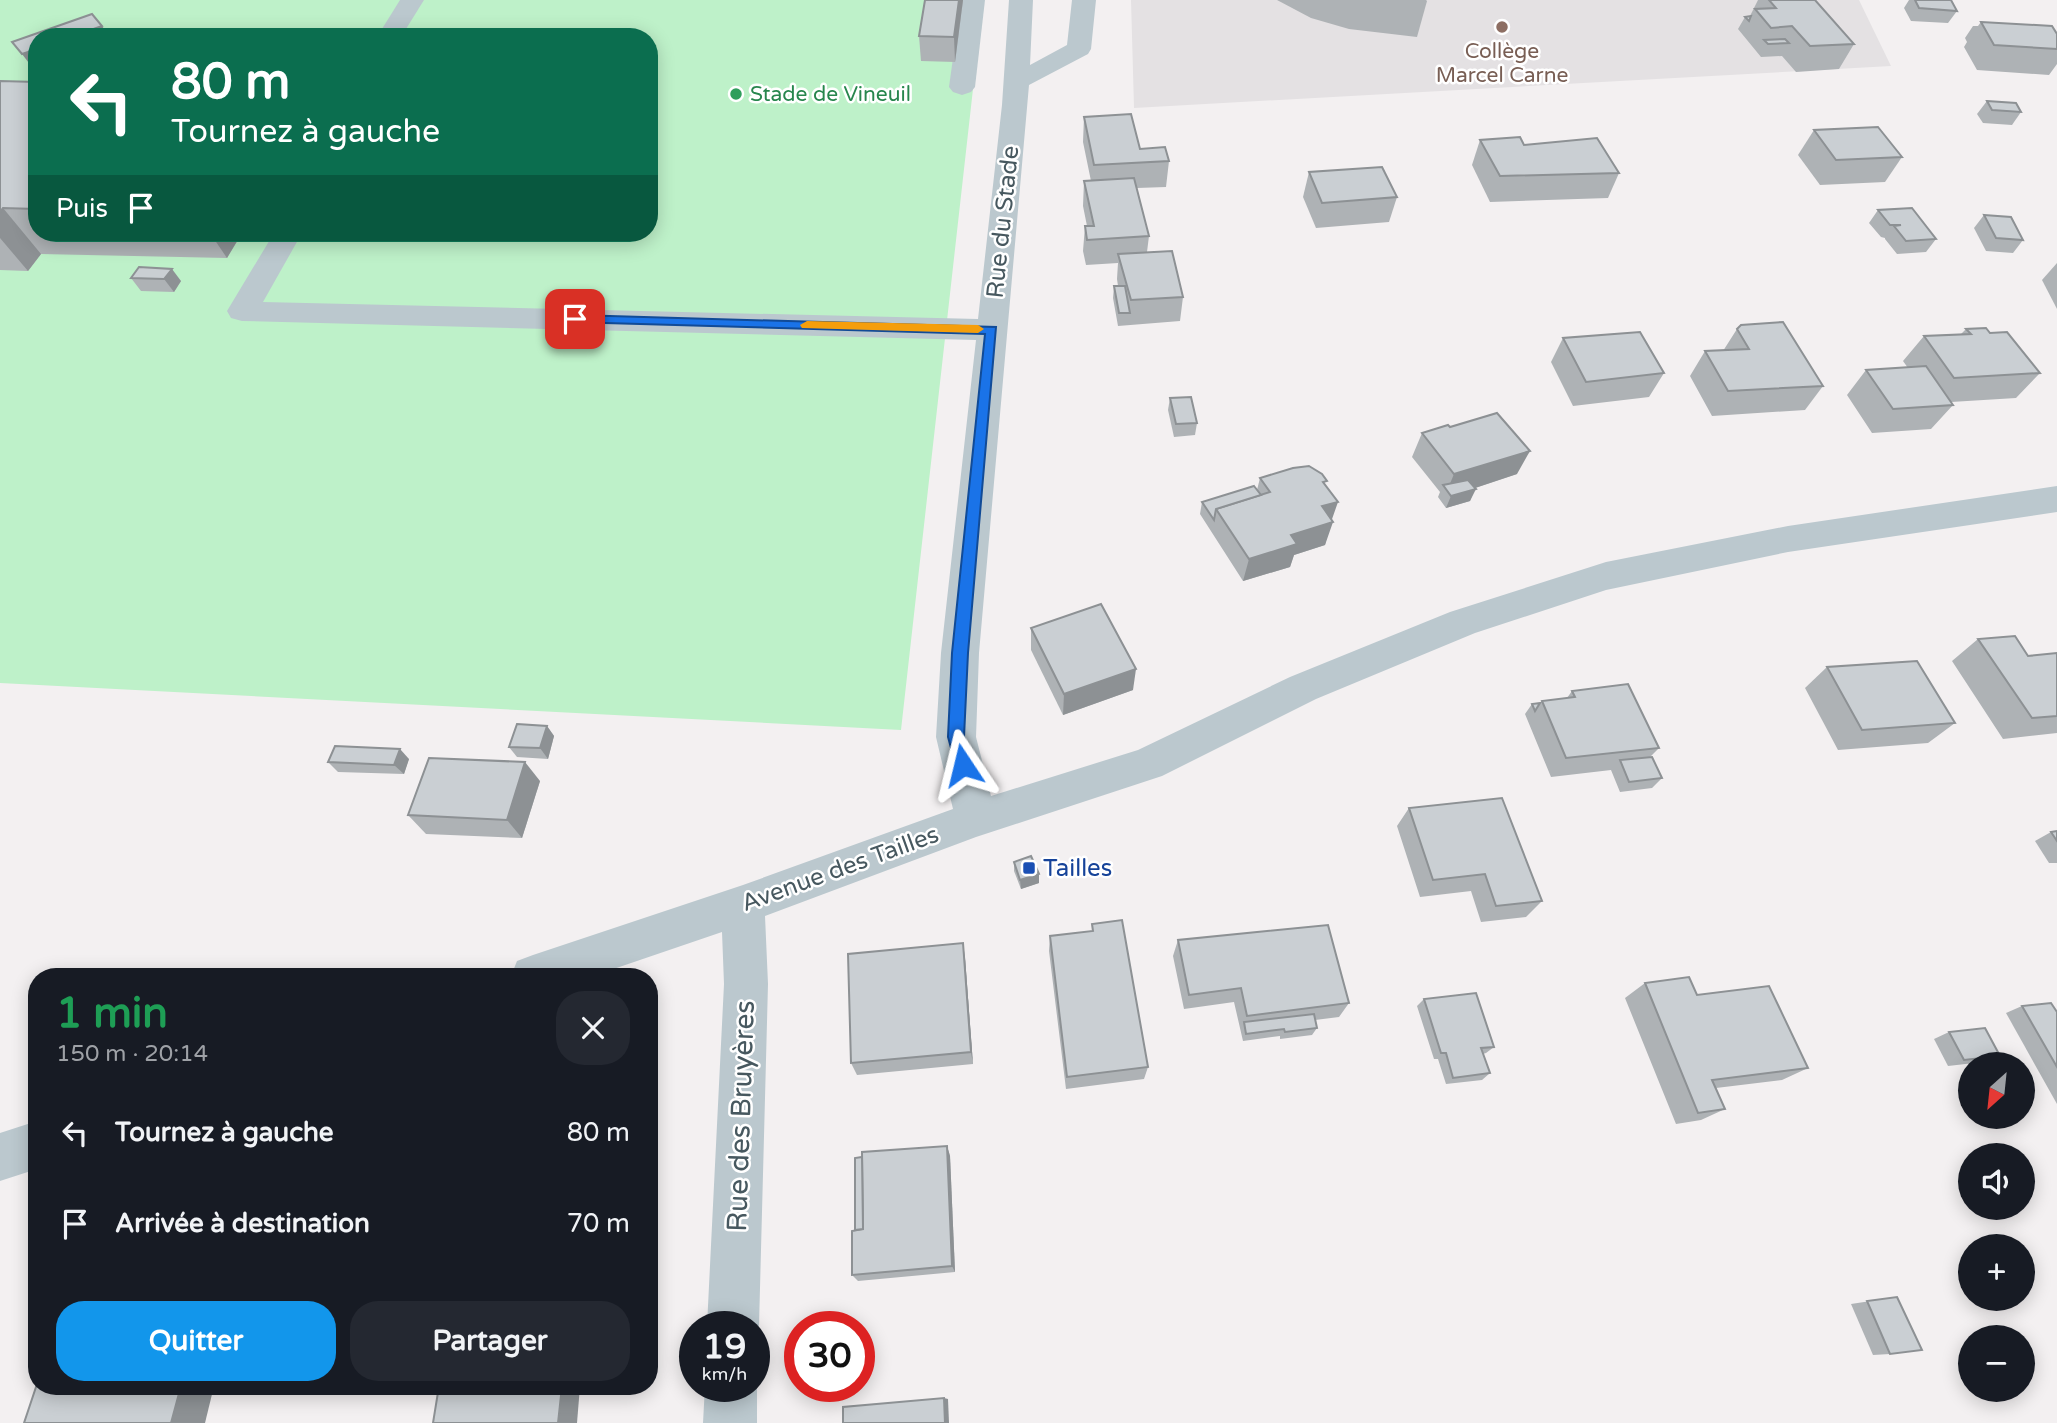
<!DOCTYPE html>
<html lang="fr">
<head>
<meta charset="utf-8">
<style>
  body { margin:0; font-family:"Varela Round",sans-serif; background:#242831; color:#f1f3f6; height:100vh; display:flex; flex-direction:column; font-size:26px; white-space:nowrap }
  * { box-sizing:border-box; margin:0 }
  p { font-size:23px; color:#9ea1a6 }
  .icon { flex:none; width:38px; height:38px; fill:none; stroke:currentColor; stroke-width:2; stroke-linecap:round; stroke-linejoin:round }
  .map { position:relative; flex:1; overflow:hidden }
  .panel { position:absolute; left:28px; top:968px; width:630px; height:427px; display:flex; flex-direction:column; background:#171b24; border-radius:28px; box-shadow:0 4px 18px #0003 }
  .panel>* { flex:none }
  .guide { position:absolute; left:28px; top:28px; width:630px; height:214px; border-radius:28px; box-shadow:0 4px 18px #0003; background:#0b6e4f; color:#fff; overflow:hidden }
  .needle { width:46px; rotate:207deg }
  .tools { position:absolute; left:1958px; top:1052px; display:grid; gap:14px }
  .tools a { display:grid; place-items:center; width:77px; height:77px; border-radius:50%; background:#171b24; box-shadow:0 4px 18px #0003; font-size:35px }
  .speed { position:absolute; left:679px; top:1311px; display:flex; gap:14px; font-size:35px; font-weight:700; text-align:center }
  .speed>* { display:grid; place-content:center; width:91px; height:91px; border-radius:50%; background:#171b24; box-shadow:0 4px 18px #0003; line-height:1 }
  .speed small { font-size:18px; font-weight:400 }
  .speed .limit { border:10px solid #d22; background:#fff; color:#111 }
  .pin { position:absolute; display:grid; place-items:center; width:60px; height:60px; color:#fff; margin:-30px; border-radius:14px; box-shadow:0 4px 10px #0006 }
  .me { position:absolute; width:77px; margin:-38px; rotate:350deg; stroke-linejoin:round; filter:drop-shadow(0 0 5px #0008) }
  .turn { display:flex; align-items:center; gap:24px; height:147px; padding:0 28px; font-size:32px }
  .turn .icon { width:91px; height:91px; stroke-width:2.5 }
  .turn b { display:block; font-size:49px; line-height:60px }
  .then { display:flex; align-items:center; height:66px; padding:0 28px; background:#0003; gap:14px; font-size:26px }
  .round { display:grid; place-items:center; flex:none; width:74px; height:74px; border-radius:28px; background:#242831 }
  .headline { display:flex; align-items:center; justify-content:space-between; height:119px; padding:0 28px }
  h1 { font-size:42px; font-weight:700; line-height:52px; color:#1e9e55 }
  .action { display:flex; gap:14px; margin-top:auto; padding:14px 28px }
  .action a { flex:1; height:80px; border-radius:28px; background:#1296eb; color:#fff; font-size:28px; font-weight:700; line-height:80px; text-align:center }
  .action a+a { background:#242831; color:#f1f3f6 }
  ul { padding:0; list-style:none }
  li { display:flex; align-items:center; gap:21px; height:91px; padding:0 28px }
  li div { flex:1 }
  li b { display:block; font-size:26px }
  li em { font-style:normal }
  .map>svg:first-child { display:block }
  .education { fill:#e4e1e3 }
  .green { fill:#bef1c9; fill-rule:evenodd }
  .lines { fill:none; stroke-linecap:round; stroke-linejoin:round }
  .minor { fill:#bbc8ce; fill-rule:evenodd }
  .wall { fill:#aeb2b5 }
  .shaded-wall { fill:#8d9194 }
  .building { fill:#cacfd3; stroke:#8d9194; stroke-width:2 }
  .route { fill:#1a73e8; stroke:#114b97; stroke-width:2 }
  .slow { fill:#f59e0b }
  .education-dot { fill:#8d6e63; stroke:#fff; stroke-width:2.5 }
  .leisure-dot { fill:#2e9e5b; stroke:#fff; stroke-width:2.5 }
  .transit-dot { fill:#1a4fb4; stroke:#fff; stroke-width:2.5 }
  .labels { text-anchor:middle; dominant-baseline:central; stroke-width:5; stroke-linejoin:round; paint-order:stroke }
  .far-education-label { font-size:21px; fill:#785e54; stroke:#fff }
  .far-leisure-label { font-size:21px; fill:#27864d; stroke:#fff; text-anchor:start }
  .street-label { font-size:24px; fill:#47585f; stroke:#fff }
  .transit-label { font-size:24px; fill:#164399; stroke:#fff; text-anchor:start }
  .near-street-label { font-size:28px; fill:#47585f; stroke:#fff }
</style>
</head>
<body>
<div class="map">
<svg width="2057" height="1423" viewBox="0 0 2057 1423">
  <rect width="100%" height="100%" fill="#f3f0f1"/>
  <path class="education" d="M1131,0h728l32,66 -757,42z"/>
  <path class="green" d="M0,0h983l-82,730 -901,-47zM37,37h612v196h-612z"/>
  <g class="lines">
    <g class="minor">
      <path d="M400,0h24l-23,37h-24z"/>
      <path d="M961,0h24l-10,87 -4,5 -9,3 -9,-3 -4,-5z"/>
      <path d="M1009,0h24l-3,65 37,-20 5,-45h24l-5,49 -3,5 -59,31 -50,568 -3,84 15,59 147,-46 152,-73 160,-65 156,-50 182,-36 269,-40v26l-269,40 -182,38 -131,43 -159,66 -154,77 -186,61 -211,79 3,68 -9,342 -5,11v-11h-47l17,-342 -2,-52 -129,44h-82l6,-15 16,-6 210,-70 210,-76 -17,-72 5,-84 35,-313 -734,-19 -11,-3 -4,-7 47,-78h28l-39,69 715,17 24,-214z"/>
      <path d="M37,1121v48l-37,12v-48z"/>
      <path d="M754,1379l3,7v37h-54l2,-37h49z"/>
    </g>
  </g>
  <g class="wall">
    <path d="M925,0h38l-8,62 -34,-1 -2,-25z"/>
    <path d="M1277,0h149l1,1 -10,36 -68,-8 -38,-11z"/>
    <path d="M1758,0h57l39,44 -15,25 -43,3 -14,-16 -21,1 -23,-28 7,-12 5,-1z"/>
    <path d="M1909,0h42l6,11 -9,12 -37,-2 -7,-13z"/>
    <path d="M1981,22l76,12v30l-8,11 -72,-5 -13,-23 3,-5 -2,-4 8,-12h5z"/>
    <path d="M0,81l37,1v151h205l-15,25 -186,-4 -13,17 -28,-1z"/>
    <path d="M1987,101l34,11 -9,13 -29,-2 -6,-9z"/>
    <path d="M1084,117l56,32 29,12 -3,26 -29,1 12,48 -2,16 36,45 -3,24 -62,5 -5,-28 1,-12h4l-1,-7 1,-16 -32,2 -3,-14 2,-25h2l-4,-20 1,-25h7l-8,-39z"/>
    <path d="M1814,130l88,27 -17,25 -65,3 -22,-30z"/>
    <path d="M1480,140l44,5 95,28 -11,25 -118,4 -18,-37z"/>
    <path d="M1309,172l88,25 -8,25 -73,6 -13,-31z"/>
    <path d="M1878,210l58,29 -10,13 -29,2 -12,-15v-1l-4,-1 -12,-14z"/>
    <path d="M1984,215l39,25 -10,13 -27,-2 -12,-23z"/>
    <path d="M2057,263v46l-15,-29z"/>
    <path d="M139,267l42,14 -7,11 -33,-1 -10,-13z"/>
    <path d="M1737,329l86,57 -18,24 -93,6 -22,-40 15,-25h18z"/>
    <path d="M1966,329l24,4 50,40 -24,25 -65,4 2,3 -22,24 -59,4 -25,-38 19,-25 42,-2 -5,-7 21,-25 37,-2z"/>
    <path d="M1563,338l101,35 -15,24 -76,9 -22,-44z"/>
    <path d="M1170,398l27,25 -2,12 -21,2 -6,-27z"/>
    <path d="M1422,433l95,41 -42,14 -5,13 -24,7 -8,-11 2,-5 -28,-35z"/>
    <path d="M1260,478l66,8 5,34 -6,25 -31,10 -4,12 -47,14 -43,-67 2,-12 55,-12z"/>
    <path d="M1031,628l102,62 -70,25 -32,-65z"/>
    <path d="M1978,639l50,17 29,-3v80l-54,6 -51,-78z"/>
    <path d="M1827,667l128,56 -27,20 -90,7 -33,-62z"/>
    <path d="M1572,691l87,57 -9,9 12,21 -10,10 -32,4 -9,-22 -60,7 -26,-63 7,-10 8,-1 2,-2 25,-3z"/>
    <path d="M547,726l7,10 -6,23 -31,-2 -8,-10z"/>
    <path d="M409,759l-5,15 -66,-2 -10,-10z"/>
    <path d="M540,781l-18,57 -96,-4 -18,-19z"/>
    <path d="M1409,808l133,93 -16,16 -45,5 -10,-31 -51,6 -23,-71z"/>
    <path d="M2057,831v32h-8l-14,-22 16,-9z"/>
    <path d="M1014,862l25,12v9l-18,6 -7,-18z"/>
    <path d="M1092,924l56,143 -4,12 -78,10 -17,-138 1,-15 42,-5z"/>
    <path d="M1178,940l171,63 -10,14 -24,3 2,8 -5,7 -32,4v-3l-37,5 -9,-39 -50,7 -11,-53z"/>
    <path d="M965,958l8,106 -116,11 -6,-12z"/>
    <path d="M1645,983l52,12 111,73 -26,12 -66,8 9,21 -24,11 -25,4 -51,-126z"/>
    <path d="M1424,999l70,48 -8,6 -3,1 7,19 -8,7 -36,4 -8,-25h-4l-17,-53z"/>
    <path d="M2022,1006l35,6v92l-51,-91z"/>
    <path d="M1949,1032l51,24 -17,6 -35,4 -14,-27z"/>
    <path d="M947,1146l3,10 5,116 -97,9 -6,-6 3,-45z"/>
    <path d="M1897,1297l-7,57 -17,1 -22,-51z"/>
  </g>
  <g class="shaded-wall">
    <path d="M959,0h4l-8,62 -1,-25z"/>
    <path d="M102,26l8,11h-39z"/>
    <path d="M37,49v16l-5,2 -10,-13z"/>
    <path d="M3,208l38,46 -13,17 -28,-33v-26z"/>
    <path d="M210,233h32l-15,25z"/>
    <path d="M172,269l9,12 -7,11 -10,-13z"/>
    <path d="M1530,451l-13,23 -66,22 -4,-5 7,-17z"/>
    <path d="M1476,489l-6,12 -24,7 5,-12z"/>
    <path d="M1338,502l-7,20h2l-8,23 -31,10 -4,12 -47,14 6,-22 42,-24 31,-29z"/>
    <path d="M1136,669l-3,21 -70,25 1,-21z"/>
    <path d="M547,726l7,10 -6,23 -8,-11z"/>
    <path d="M400,749l9,10 -5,15 -10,-9z"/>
    <path d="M525,762l15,19 -18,57 -15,-18z"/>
    <path d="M1039,874v9l-18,6 -1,-9z"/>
    <path d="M963,943l2,15 8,106 -2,-12z"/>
    <path d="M947,1146l3,10 5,116 -3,-6z"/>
    <path d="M181,1386h33l-9,37h-34z"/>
    <path d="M562,1386h18l-3,37h-19z"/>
    <path d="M944,1398l4,1 1,24h-4z"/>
  </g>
  <g class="building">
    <path d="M925,0h34l-5,37 -35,-1z"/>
    <path d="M1769,0h46l39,44 -44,2 -18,-20 -21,2 -16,-19 21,-1z"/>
    <path d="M1915,0h36l6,11 -38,-3z"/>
    <path d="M92,14l10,12 -31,11h-34v12l-15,5 -10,-12z"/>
    <path d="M1751,16l-2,5 -4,-4z"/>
    <path d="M1981,22l71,4 5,8v15l-63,-4z"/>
    <path d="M1785,39l4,4 -21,1 -4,-4z"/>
    <path d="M0,81l37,1v127l-34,-1 -3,4z"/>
    <path d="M1987,101l29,2 5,9 -29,-2z"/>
    <path d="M1131,114l9,35 25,-2 4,14 -75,4 -10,-48z"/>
    <path d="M1878,127l24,30 -66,3 -22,-30z"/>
    <path d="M1520,137l4,8 73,-7 22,35 -119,3 -20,-36z"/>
    <path d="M1382,167l15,30 -75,6 -13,-31z"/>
    <path d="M1134,178l15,58 -62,4 -2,-14h9l-10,-45z"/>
    <path d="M1912,208l24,31 -30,2 -12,-15 7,-1h-11l-12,-15z"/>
    <path d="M1984,215l27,2 12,23 -27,-2z"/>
    <path d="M1172,251l11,46 -52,3 -13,-46z"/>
    <path d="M139,267l33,2 -8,10 -33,-1z"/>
    <path d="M1114,286h11l5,27h-11z"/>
    <path d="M1783,322l40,64 -95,5 -23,-40 44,-2 -12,-20 4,-4z"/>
    <path d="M1986,328l4,5 17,-1 33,41 -86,5 -30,-42 47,-2 -5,-5z"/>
    <path d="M1640,332l24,41 -78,9 -23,-44z"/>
    <path d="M1926,366l27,39 -60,4 -27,-39z"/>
    <path d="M1191,397l6,26 -21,1 -6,-26z"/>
    <path d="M1497,413l33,38 -76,23 -32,-41 26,-8 2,2z"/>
    <path d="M1309,466l13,8 5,7 -4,1 15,20 -16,4 11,16 -42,13 6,9 -48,15 -33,-50 54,-17 -10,-14 33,-10z"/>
    <path d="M1468,480l8,9 -25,7 -8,-11z"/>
    <path d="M1254,486l7,9 -45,14 -2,11 -12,-18z"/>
    <path d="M1101,604l35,65 -72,25 -33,-66z"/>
    <path d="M2015,636l13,20 29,-3v63l-25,2 -54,-79z"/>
    <path d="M1917,661l38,62 -93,7 -35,-63z"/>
    <path d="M1628,684l31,64 -93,10 -24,-57 33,-4 -3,-6z"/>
    <path d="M1540,703l-5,8 -3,-7z"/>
    <path d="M517,724l30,2 -7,22 -31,-1z"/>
    <path d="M335,746l65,3 -6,16 -66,-3z"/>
    <path d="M1652,757l10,21 -33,4 -9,-22z"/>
    <path d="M429,758l96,4 -18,58 -99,-5z"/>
    <path d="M1502,798l40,103 -46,5 -11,-32 -52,6 -24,-72z"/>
    <path d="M2057,831v10l-6,-9z"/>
    <path d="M1031,856l8,18 -19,6 -6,-18z"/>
    <path d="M1122,920l26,147 -81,10 -17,-141 43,-5 -1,-7z"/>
    <path d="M1328,925l21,78 -102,13 -6,-28 -52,7 -11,-55z"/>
    <path d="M963,943l8,109 -120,11 -3,-109z"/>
    <path d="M1689,977l8,18 72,-9 39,82 -96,12 13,29 -27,4 -53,-130z"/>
    <path d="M1476,993l18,54 -13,1 9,25 -37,5 -7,-25h-5l-17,-54z"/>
    <path d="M2051,1003l6,9v55l-35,-61z"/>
    <path d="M1314,1014l3,14 -32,4 -1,-3 -38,5 -2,-12z"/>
    <path d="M1985,1028l15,28 -36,4 -15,-28z"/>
    <path d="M947,1146l5,120 -100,9v-44l11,-2 -1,-77z"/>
    <path d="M862,1157l1,72 -8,1v-72z"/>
    <path d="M1897,1297l25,53 -32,4 -23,-53z"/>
    <path d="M37,1384v2h144l-10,37h-147z"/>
    <path d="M439,1386h123l-4,37h-125z"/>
    <path d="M944,1398l1,25h-102v-16z"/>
  </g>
  <path class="route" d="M575,315l421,12 -28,326 -4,84 7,28 -2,5h-12l-9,-33 4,-84 33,-319 -415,-12v-6z"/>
  <path class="slow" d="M807,321l171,4 6,4 -6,4 -176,-5 -2,-3z"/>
  <circle class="education-dot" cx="1502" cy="27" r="7"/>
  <circle class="leisure-dot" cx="736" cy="94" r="7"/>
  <rect class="transit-dot" x="1022" y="861" width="14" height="14" rx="3.5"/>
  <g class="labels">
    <g class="far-education-label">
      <text x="1502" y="51">Collège<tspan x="1502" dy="24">Marcel Carne</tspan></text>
    </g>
    <g class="far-leisure-label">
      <text x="750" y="94">Stade de Vineuil</text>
    </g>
    <g class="street-label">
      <text transform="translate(1003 222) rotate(-84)">Rue du Stade</text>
      <text transform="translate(840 869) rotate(-20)">Avenue des Tailles</text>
    </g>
    <g class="transit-label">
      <text x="1043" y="868">Tailles</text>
    </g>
    <g class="near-street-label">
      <text transform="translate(741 1116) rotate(-88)">Rue des Bruyères</text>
    </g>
  </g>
</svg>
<div class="tools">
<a><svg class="needle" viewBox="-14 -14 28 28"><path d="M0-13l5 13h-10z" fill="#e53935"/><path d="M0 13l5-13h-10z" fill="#9ea1a6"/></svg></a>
<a><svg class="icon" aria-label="sound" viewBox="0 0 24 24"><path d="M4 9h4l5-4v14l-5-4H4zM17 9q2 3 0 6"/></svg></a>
<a>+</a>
<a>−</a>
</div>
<div class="speed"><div>19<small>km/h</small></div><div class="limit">30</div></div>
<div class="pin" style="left:575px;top:319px;background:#d93025"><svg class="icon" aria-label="arrive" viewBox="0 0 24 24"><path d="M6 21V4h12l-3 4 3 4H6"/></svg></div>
<svg class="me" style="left:963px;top:765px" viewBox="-20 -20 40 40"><path d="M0-17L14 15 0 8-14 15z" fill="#1a73e8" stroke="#fff" stroke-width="4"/></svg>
<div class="guide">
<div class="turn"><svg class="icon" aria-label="left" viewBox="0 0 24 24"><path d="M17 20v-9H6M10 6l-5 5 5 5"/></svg><div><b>80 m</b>Tournez à gauche</div></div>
<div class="then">Puis<svg class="icon" aria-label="arrive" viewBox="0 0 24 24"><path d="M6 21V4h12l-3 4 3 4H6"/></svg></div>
</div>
<section class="panel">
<div class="headline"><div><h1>1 min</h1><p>150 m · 20:14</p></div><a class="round"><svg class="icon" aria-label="close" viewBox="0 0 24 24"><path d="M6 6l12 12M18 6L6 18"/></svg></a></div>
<ul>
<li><svg class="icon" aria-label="left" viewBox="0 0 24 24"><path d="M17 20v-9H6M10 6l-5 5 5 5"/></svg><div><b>Tournez à gauche</b></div><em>80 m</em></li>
<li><svg class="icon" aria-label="arrive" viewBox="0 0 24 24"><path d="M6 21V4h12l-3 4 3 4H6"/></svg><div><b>Arrivée à destination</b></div><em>70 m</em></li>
</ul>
<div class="action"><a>Quitter</a><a>Partager</a></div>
</section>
</div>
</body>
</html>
